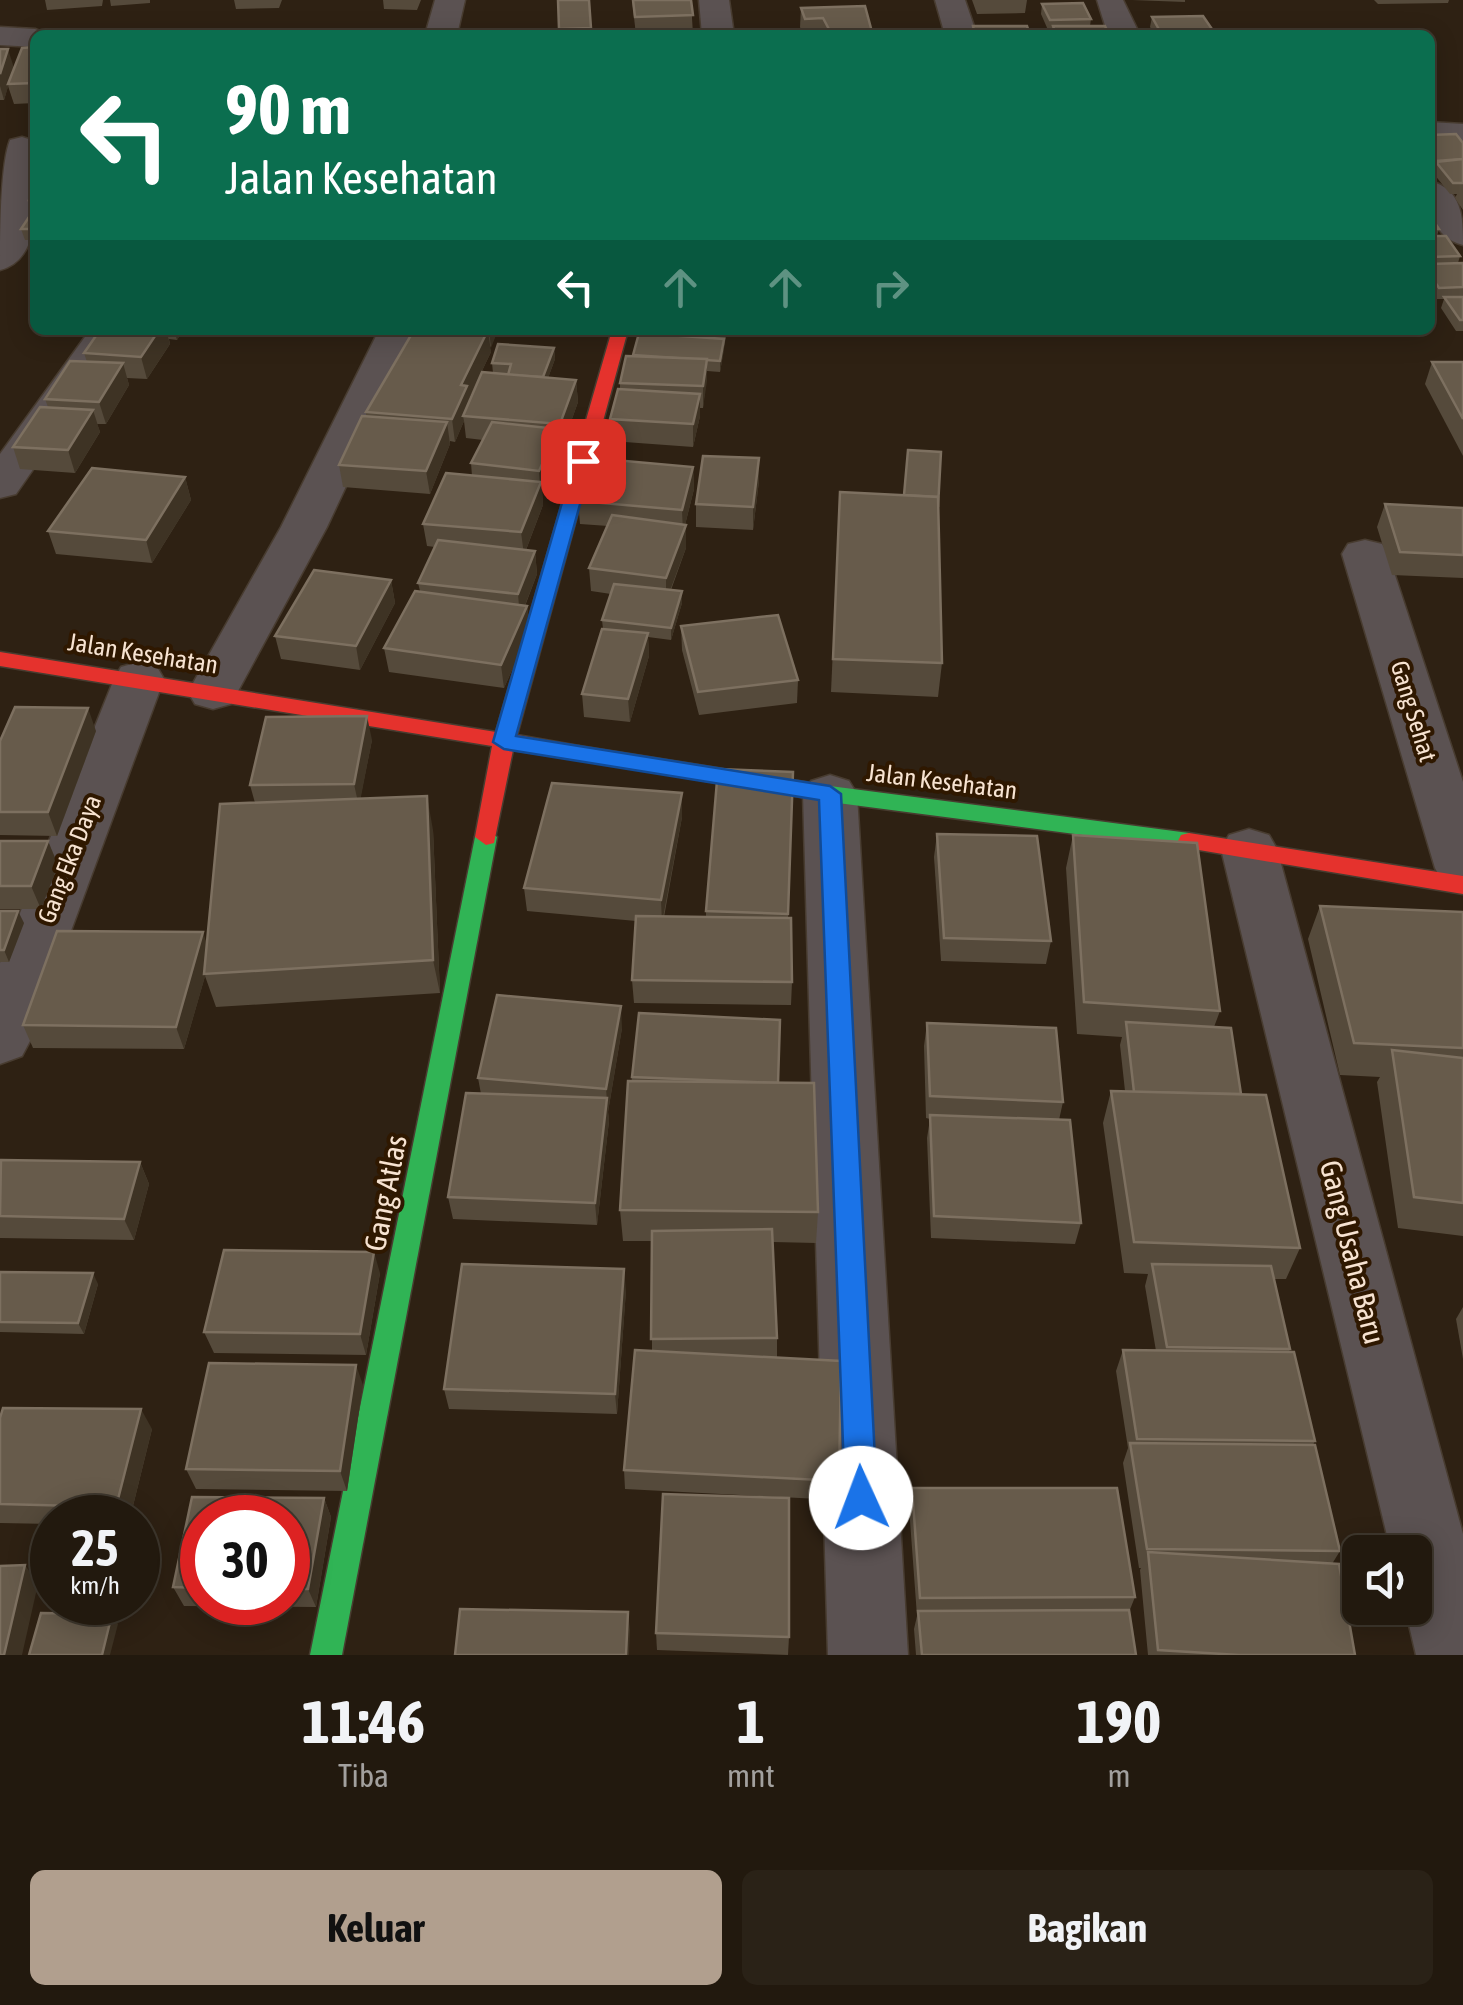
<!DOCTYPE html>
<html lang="id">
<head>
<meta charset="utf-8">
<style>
  body { margin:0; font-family:"Asap Condensed",sans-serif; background:#2a2217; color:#f1f3f6; height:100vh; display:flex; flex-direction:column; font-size:38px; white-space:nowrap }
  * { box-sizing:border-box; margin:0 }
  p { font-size:32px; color:#a2a09e }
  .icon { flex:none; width:55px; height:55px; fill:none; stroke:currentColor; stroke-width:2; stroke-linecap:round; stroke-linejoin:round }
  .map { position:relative; height:1655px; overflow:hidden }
  .side { display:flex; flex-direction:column; background:#22190e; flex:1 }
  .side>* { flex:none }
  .top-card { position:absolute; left:30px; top:30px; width:1405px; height:305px; border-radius:15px; box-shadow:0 5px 25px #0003,0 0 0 2px #3f382e; background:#0b6e4f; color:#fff; overflow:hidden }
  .fabs { position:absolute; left:1342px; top:1535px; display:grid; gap:20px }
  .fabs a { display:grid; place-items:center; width:90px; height:90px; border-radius:15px; background:#22190e; box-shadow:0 5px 25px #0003,0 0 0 2px #3f382e; font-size:50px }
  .speed { position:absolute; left:30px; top:1495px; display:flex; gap:20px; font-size:50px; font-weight:700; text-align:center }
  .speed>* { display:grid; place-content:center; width:130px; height:130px; border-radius:50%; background:#22190e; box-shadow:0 5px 25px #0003,0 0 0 2px #3f382e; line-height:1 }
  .speed small { font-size:25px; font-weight:400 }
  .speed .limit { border:15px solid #d22; background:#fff; color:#111 }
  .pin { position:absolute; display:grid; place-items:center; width:85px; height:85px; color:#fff; margin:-42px; border-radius:20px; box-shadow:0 5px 15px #0006 }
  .me { position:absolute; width:110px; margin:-55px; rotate:358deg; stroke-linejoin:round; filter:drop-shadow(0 0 8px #0008) }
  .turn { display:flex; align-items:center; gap:35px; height:210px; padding:0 30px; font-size:45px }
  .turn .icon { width:130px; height:130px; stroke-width:2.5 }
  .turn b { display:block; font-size:70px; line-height:85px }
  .lanes { display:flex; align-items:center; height:95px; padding:0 30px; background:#0003; justify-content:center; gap:50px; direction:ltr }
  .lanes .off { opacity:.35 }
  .eta { display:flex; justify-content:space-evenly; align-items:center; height:170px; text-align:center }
  .eta b { font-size:60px; font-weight:700; line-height:70px }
  .button { display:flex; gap:20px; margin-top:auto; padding:20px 30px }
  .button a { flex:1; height:115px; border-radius:15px; background:#b19f8e; color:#111; font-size:40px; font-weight:700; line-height:115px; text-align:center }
  .button a+a { background:#2a2217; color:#f1f3f6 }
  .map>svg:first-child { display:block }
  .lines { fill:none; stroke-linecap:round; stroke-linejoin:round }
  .street-casing { stroke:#483c30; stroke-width:3 }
  .fast-casing { stroke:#483c30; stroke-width:3 }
  .jam-casing { stroke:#483c30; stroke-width:3 }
  .street { fill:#5b5252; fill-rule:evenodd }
  .fast { fill:#30b455; fill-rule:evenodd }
  .jam { fill:#e5322d; fill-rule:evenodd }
  .wall { fill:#554a3b; fill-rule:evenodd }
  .shaded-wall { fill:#3e3324 }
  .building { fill:#675b4b; stroke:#7d7060; stroke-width:2.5 }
  .route { fill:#1a73e8; stroke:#114b97; stroke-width:2.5 }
  .labels { text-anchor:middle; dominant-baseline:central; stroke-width:8; stroke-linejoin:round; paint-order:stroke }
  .street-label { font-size:25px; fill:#f7e3d1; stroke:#2f1800 }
  .near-street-label { font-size:30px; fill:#f7e3d1; stroke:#2f1800 }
</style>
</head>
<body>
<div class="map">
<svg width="1463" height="1655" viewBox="0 0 1463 1655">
  <rect width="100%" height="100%" fill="#2e2113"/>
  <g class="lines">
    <g class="street-casing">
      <g id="street">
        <path d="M435,0h30l-8,35h-32z"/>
        <path d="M699,0h30l5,35h-32z"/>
        <path d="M935,0h30l12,35h-32z"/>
        <path d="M1097,0h26l17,35h-32z"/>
        <path d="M0,27l35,2 14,6h-14v12l-35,-2z"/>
        <path d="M1430,122l33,2v20l-33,-2z"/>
        <path d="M22,137l13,4c0,38 13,117 -35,129 0,-32 0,-105 10,-130z"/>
        <path d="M1430,181c32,8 33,36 33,64 -32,-8 -33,-36 -33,-64z"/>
        <path d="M90,330h40l-114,164 -16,4v-44z"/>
        <path d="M379,330h40l-92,197 -96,177 -18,5 -18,-5 -7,-12 93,-165z"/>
        <path d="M1365,540l17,4 6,10 75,228v107l-20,-6 -8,-15 -93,-314 6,-10z"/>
        <path d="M139,662l18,5 7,12 -133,360 -9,17 -22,8v-101l114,-284 7,-12z"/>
        <path d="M830,775l19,6 8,13 51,861h-80l-25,-861 8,-13z"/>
        <path d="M1249,829l20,6 8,14 186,685v121h-47l-11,-47h10v-56h-24l-170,-703 8,-14z"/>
      </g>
    </g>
    <g class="fast-casing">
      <g id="fast">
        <path d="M579,746l251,40 359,47 11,8 -11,8 -359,-47 -259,-44 -3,-5 3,-5z"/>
        <path d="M486,829l11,8 -155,818h-32l165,-818z"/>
      </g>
    </g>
    <g class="jam-casing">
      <g id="jam">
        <path d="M612,330h16l-111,405 62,11 11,7 -11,7 -66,-10 -19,93 -8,2 -11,-8 17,-91 -492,-80v-14l496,80z"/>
        <path d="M1189,833l274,43v18l-282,-47 -3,-6 3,-6z"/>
      </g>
    </g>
    <use href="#street" class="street"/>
    <use href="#fast" class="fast"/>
    <use href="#jam" class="jam"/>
  </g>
  <g class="wall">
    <path d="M45,0h58l-1,6 -55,4z"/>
    <path d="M110,0h40v3l-39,3z"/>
    <path d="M234,0h48l-3,8 -43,1z"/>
    <path d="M383,0h38l-4,10 -33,-1z"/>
    <path d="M589,0l3,35h-33v-6z"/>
    <path d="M632,0h59l2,35h-57z"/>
    <path d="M972,0h55l-2,13 -48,1z"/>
    <path d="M1132,0h53v2z"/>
    <path d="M1374,0h75l-1,3 -70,1z"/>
    <path d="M1042,4l49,15 -1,7 19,9h-58l1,-5h-4l-7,-16z"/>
    <path d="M801,8l71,24v3h-69l-3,-8z"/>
    <path d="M1152,17l62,15 -1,3h-58l-5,-8z"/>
    <path d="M35,47v56l-21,1 -6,-18 -4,14h-4v-51l14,19z"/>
    <path d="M1430,135l33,8v67l-8,-12 2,-4h-7l-20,-25z"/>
    <path d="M35,175v65h-10l-4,-11 11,-18 -3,-11z"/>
    <path d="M1430,216l9,13 -2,7 23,20 -2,7h5v68h-7l-15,-23 3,-9h-9l-5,-8z"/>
    <path d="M100,330h83l-6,10 -8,-1 1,5 -23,35 -20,-1 2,7 -23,39h-9l3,8 -25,41 -55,-4 -7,-22 35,-40 -3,-8 42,-37 -3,-9z"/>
    <path d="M414,330h84l-8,18 1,4 -22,46v4l24,-29 -1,-10 62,-15 1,11 -7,19 28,2 2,22 -16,45 -3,-1 1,6 -18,39 1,14 -17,45 9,1 2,23 -12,32h2l3,23 -26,59 -115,-16 -5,-24 36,-57 -2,-8 17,-36 -8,-1 -4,-22 49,-48 -1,-13 12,-23 -17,-2 -2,-17 -9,21 -5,-1v3l-20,50 -87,-7 -4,-22 27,-49v-4z"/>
    <path d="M678,330h49l-7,42 -13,-1 -4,37h-3v8l-7,31 -82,-6 -1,-22 10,-30v-6l13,-27 46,-20z"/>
    <path d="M1432,362h31v94l-38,-72z"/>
    <path d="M759,458v23l-6,49 -57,-3v-23z"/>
    <path d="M693,467l1,22 -9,36 1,23 -15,42 11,13 -11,37 -23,-3 1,19 -19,66 -46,-5 -2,-23 21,-65 -1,-9 9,-26 -20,-3 -2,-23 19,-42 -28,-2 -2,-23z"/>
    <path d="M185,477l6,23 -39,63 -96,-9 -8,-23z"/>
    <path d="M840,492l98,15 4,156 -4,34 -107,-5z"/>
    <path d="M1385,504l78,4v70l-71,-3 -15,-48z"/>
    <path d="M391,580l4,23 -35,67 -79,-11 -6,-23z"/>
    <path d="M681,626l117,54 -1,23 -98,12 -17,-65z"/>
    <path d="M96,731l-39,105 -57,-1v-94z"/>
    <path d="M372,740l-12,59 73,31 7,163 -224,14 -11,-31 -21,73 -151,-1 -10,-23 184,-80 48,-142 -5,-18z"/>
    <path d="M793,772l-5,146 4,64 -1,23 -157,-2 -2,-23 4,-59 -109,-10 -3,-23 158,-95v24l-18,100h42v-6z"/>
    <path d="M937,834l114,107 -5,23 -105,-3 -7,-104z"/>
    <path d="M1073,835l147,176 -6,16 86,221 -14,31h-12l16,70 -1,3 26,89 -2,4 27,106 -8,13 23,91h-207l-8,-85 1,-2h-2l-16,-105 5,-15 -12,-77 7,-21 33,1 -11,-65 3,-12 -24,-1 -21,-150 8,-32h14l-5,-46 2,-8 -45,-3 -11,-166z"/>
    <path d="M0,841h48l10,24 -17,44h-41z"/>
    <path d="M1320,906l143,6v324l-65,-8 -21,-146 3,-5 -40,-2 -32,-136z"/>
    <path d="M0,911l24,12 -15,39h-9z"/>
    <path d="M927,1023l136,79 -4,18 22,103 -6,21 -144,-6 -4,-100 3,-19 -4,-1 -2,-72z"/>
    <path d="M622,1028l-14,84 1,9 -12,104 -144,-6 -5,-22 33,-103 -3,-16z"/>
    <path d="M632,1077l146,6 40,129 -2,31 -43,-1 4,96v20l62,123 -2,19 -212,-11 -1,-19 28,-119v-110h-29l-3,-31z"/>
    <path d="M140,1162l9,22 -15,56 -134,-2v-74z"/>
    <path d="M0,1272l98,12 -14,50 -84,-2z"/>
    <path d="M380,1273l-14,82 -152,-2 -10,-21z"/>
    <path d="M626,1290l-9,124 -168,-5 -5,-20z"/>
    <path d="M1463,1307v52l-7,-40z"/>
    <path d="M363,1385l-16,106 -151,-2 -10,-20z"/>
    <path d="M0,1418l152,11 -22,89h-78v6l-52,-1z"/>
    <path d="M912,1488l223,109 -6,15 7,43h-220l-2,-26 3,-13 -8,-109z"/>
    <path d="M192,1497l132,1 7,19 -15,90 -132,-1 -11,-19zM202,1518h86v84h-86z"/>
    <path d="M656,1633l133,4 -1,18 -131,-5z"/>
  </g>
  <g class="shaded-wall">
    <path d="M8,49l6,19 -10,32 -4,-14v-12z"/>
    <path d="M159,330h7l4,14 -23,35 -6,-22z"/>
    <path d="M174,330h9l-6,10z"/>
    <path d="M488,330l3,22 -22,46 1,10 -7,8 1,5 -9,21 -3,-23 9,-34z"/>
    <path d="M489,330h9l-7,18z"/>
    <path d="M724,339v11l-4,22v-11z"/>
    <path d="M554,348l1,11 -14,38 -1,-12z"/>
    <path d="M707,359v22l-4,27v-22z"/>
    <path d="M123,363l6,22 -23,39 -7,-22z"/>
    <path d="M576,380l2,22 -16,45 -2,-23z"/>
    <path d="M700,394v22l-7,31v-23z"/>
    <path d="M93,410l7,22 -25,41 -7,-23z"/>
    <path d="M447,422l3,22 -20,50 -4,-23z"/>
    <path d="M558,429l2,23 -18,39 1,14 -19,50 -3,-23 19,-47 -1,-14z"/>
    <path d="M759,458v23l-6,49v-23z"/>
    <path d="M693,467l1,22 -11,44 -1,-23z"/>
    <path d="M185,477l6,23 -39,63 -6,-23z"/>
    <path d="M686,525v23l-20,53v-23z"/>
    <path d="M535,551l2,23 -17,44 -2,-24z"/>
    <path d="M391,580l4,23 -35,67 -4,-24z"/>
    <path d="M682,591v12l-11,37v-12z"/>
    <path d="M527,606l3,23 -26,59 -3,-23z"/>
    <path d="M648,633l1,23 -19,66 -2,-23z"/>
    <path d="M88,708l8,23 -39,105 -9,-24z"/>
    <path d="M367,716l5,24 -13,67 -5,-23z"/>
    <path d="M682,793v24l-20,106 -1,-23z"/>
    <path d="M427,796l6,34 7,163 -7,-33z"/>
    <path d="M48,841l10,24 -17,44 -10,-23z"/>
    <path d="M18,911l6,12 -15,39 -5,-12z"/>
    <path d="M203,932l8,24 -27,93 -8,-22z"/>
    <path d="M621,1006l1,22 -14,84 -2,-23z"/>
    <path d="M607,1098l2,23 -12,104 -2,-22z"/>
    <path d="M140,1162l9,22 -15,56 -10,-21z"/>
    <path d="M374,1252l6,21 -14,82 -6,-21z"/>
    <path d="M624,1269l2,21 -9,124 -2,-20z"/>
    <path d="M93,1273l5,11 -14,50 -6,-11z"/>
    <path d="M356,1365l7,20 -16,106 -7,-20z"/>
    <path d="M141,1409l11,20 -22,89h-7l-7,-11z"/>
    <path d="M324,1498l7,19 -15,90 -8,-18z"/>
    <path d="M25,1565l13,19 -16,71h-18z"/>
    <path d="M628,1612l2,18 -1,25h-3z"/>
    <path d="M112,1614l6,10 -8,31h-8z"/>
  </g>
  <g class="building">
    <path d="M558,0h31l2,28 -32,1z"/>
    <path d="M633,0h58l2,15 -58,2z"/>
    <path d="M1083,3l8,16 -41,1 -8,-16z"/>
    <path d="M865,6l7,26 -41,1 -8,-15 -18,1 -4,-11z"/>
    <path d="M1203,16l11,16 -53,1 -9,-16z"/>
    <path d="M973,26h54l3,9h-55z"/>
    <path d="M1053,26h52l4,9h-53z"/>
    <path d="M35,47v36l-27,1 14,-36z"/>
    <path d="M0,49h8l-8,25z"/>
    <path d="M1456,134l7,9v16l-28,2 -5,-6v-20z"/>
    <path d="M1463,159v24h-10l-17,-21z"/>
    <path d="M35,175v25h-6z"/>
    <path d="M35,208v21h-14z"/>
    <path d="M1430,216l9,13h-9z"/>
    <path d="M1430,236h16l14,20 -30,1z"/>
    <path d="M1463,263v24l-24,1 -9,-13v-11z"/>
    <path d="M1444,297h19v23h-3z"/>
    <path d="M100,330h59l-18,27 -57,-4z"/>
    <path d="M414,330h74l-27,55 6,1 -15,33 -86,-7z"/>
    <path d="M639,333l85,6 -4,22 -87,-6z"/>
    <path d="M498,344l56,4 -11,29 -35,-2 3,-11 -19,-1z"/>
    <path d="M626,356l81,3 -4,27 -83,-3z"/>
    <path d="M70,361l53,2 -24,39 -54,-3z"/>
    <path d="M1432,362h31v57z"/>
    <path d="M482,372l94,8 -16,44 -97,-8z"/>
    <path d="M618,389l82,5 -7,30 -83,-5z"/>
    <path d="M40,407l53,3 -25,40 -55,-3z"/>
    <path d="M362,416l85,6 -21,49 -87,-6z"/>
    <path d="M492,422l66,7 -19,42 -68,-8z"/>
    <path d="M908,450l33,2 -3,55v-10l-34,-2z"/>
    <path d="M703,456l56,2 -6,49 -57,-3z"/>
    <path d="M592,458l101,9 -11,43 -104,-9z"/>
    <path d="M92,468l93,9 -39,63 -98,-9z"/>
    <path d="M446,473l95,9 -20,50 -98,-8z"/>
    <path d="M840,492l98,5 4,166 -109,-4z"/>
    <path d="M1385,504l78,4v47l-63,-3z"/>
    <path d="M612,515l74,10 -20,53 -77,-10z"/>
    <path d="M438,540l97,11 -17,43 -100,-11z"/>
    <path d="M314,570l77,10 -35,66 -81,-10z"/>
    <path d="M614,584l68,7 -11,37 -69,-8z"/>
    <path d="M415,591l112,15 -26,59 -117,-17z"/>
    <path d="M778,615l20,65 -100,12 -17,-66z"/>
    <path d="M602,629l46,4 -20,66 -46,-5z"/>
    <path d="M15,707l73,1 -40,104h-48v-71z"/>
    <path d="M367,716l-13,68 -104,1 16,-68z"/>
    <path d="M718,769l75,3 -5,142 -82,-3z"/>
    <path d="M552,783l130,10 -21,107 -137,-12z"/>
    <path d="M427,796l6,164 -229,14 16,-170z"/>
    <path d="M937,834l100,2 14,105 -107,-3z"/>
    <path d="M1073,835l124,8 23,168 -136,-9z"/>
    <path d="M0,841h48l-17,45h-31z"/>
    <path d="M1320,906l143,6v136l-109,-5z"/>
    <path d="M0,911h18l-14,39h-4z"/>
    <path d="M636,916l155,2 1,64 -160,-2z"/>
    <path d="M57,931l146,1 -27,95 -153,-2z"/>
    <path d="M497,995l124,11 -15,83 -128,-11z"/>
    <path d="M639,1013l141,7 -2,63 -146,-6z"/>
    <path d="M1126,1022l105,6 10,66 -107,-2z"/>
    <path d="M927,1023l129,5 7,74 -133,-6z"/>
    <path d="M1392,1050l71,8v145l-49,-6z"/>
    <path d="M628,1081l186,2 4,129 -198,-2z"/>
    <path d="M1111,1091l155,4 34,153 -166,-6z"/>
    <path d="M466,1093l141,5 -12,105 -147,-6z"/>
    <path d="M930,1115l140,5 11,103 -147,-7z"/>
    <path d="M1,1160l139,2 -16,57 -124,-3z"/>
    <path d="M772,1229l5,109 -126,1 1,-108z"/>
    <path d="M224,1250l150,2 -14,82 -156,-2z"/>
    <path d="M462,1264l162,5 -9,125 -171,-5z"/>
    <path d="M1152,1264l119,2 19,83 -123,-2z"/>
    <path d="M0,1272l93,1 -15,50 -78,-1z"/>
    <path d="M635,1350l206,11 -2,120 -215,-11z"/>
    <path d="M1123,1350l171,2 21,89 -178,-2z"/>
    <path d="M209,1363l147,2 -16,106 -154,-2z"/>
    <path d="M3,1408l138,1 -25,98 -116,-3v-86z"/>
    <path d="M1130,1443l185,2 25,106 -193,-2z"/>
    <path d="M912,1488h205l18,109 -215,1z"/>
    <path d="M663,1494l126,4v139l-133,-4z"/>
    <path d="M192,1497l132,1 -16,91h-20v-71h-86v70l-29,-1z"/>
    <path d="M1148,1552l191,12 16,91h-116l-81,-5z"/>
    <path d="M25,1565l-21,90h-4v-89z"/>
    <path d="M460,1609l168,3 -2,43h-171z"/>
    <path d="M1129,1610l7,45h-214l-4,-44z"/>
    <path d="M41,1613l71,1 -10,41h-73z"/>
  </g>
  <path class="route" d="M583,455l9,6 -76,275 314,50 11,8 36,704 -5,11 -11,5 -11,-5 -5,-11 -26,-698 -315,-51 -11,-7 81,-281z"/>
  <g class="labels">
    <g class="street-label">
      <text transform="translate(143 653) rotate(9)">Jalan Kesehatan</text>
      <text transform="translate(1414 711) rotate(73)">Gang Sehat</text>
      <text transform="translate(942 781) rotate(7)">Jalan Kesehatan</text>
      <text transform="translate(69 859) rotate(-69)">Gang Eka Daya</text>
    </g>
    <g class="near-street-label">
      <text transform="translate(385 1193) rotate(-79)">Gang Atlas</text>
      <text transform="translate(1353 1252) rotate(76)">Gang Usaha Baru</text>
    </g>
  </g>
</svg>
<div class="fabs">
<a><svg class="icon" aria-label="sound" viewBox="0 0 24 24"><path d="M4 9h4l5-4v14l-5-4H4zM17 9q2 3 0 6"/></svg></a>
</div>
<div class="speed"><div>25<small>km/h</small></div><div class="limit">30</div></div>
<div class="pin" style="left:583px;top:461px;background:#d93025"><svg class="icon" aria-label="arrive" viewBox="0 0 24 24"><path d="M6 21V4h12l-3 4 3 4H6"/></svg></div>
<svg class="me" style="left:861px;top:1498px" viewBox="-20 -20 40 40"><circle r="19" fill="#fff"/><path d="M0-13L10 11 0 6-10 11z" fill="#1a73e8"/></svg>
<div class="top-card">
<div class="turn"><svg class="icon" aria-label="left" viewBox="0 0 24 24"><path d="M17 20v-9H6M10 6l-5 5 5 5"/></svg><div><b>90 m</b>Jalan Kesehatan</div></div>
<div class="lanes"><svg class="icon" aria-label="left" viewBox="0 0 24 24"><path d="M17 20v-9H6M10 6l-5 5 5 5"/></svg><svg class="icon off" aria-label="ahead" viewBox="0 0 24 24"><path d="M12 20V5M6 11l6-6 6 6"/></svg><svg class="icon off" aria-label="ahead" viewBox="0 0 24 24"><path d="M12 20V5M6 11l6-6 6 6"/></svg><svg class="icon off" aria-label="right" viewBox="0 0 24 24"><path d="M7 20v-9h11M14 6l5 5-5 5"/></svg></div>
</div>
</div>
<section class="side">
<div class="eta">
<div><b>11:46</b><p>Tiba</p></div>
<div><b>1</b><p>mnt</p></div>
<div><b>190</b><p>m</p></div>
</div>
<div class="button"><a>Keluar</a><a>Bagikan</a></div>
</section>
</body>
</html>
